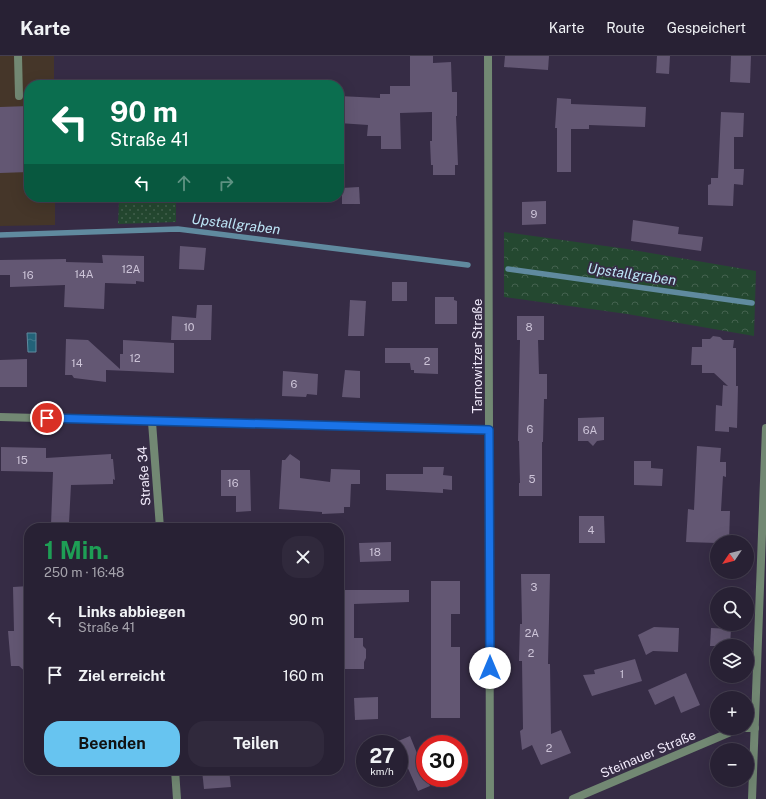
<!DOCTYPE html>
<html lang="de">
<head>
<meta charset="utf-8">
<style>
  body { margin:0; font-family:"Public Sans",sans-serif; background:#30293c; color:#f1f3f6; height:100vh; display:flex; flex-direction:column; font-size:15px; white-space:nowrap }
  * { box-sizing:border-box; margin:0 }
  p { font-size:13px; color:#a5a3ac }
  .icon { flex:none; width:22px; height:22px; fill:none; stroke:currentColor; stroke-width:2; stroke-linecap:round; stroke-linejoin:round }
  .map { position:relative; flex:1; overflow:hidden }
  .side { position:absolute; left:24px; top:467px; width:320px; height:252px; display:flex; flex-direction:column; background:#282134; border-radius:16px; box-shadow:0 4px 16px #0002,0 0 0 1px #443e4f }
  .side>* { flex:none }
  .hud { position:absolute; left:24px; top:24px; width:320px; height:122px; border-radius:16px; box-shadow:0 4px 16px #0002,0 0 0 1px #443e4f; background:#0b6e4f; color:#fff; overflow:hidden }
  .needle { width:26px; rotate:235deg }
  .controls { position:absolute; left:710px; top:479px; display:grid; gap:8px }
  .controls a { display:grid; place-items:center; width:44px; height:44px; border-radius:50%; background:#282134; box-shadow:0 4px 16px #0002,0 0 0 1px #443e4f; font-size:20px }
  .speed { position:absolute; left:356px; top:679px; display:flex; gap:8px; font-size:20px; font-weight:700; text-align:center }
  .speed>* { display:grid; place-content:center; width:52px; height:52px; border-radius:50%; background:#282134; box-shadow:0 4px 16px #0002,0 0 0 1px #443e4f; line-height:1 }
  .speed small { font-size:10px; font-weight:400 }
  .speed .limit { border:6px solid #d22; background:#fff; color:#111 }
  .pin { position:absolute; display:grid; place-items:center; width:34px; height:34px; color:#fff; margin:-17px; border:2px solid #fff; border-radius:50%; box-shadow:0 1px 4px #0007 }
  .me { position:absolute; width:44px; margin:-22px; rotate:0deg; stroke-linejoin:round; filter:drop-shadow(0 0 3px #0008) }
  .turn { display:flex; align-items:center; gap:14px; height:84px; padding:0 20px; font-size:18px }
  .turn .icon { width:52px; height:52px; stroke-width:2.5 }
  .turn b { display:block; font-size:28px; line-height:34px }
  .lanes { display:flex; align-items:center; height:38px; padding:0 20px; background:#0003; justify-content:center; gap:20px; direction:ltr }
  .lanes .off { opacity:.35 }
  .round { display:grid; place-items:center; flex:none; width:42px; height:42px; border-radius:16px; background:#30293c }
  .summary { display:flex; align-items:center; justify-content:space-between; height:68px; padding:0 20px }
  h1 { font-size:24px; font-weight:700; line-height:30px; color:#1e9e55 }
  .button { display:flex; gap:8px; margin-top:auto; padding:8px 20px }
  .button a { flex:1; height:46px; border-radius:16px; background:#67c4f0; color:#111; font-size:16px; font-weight:700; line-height:46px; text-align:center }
  .button a+a { background:#30293c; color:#f1f3f6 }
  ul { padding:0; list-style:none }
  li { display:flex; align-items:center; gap:12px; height:56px; padding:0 20px }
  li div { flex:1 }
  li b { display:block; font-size:15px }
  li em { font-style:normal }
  header { display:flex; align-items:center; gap:24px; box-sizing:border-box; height:56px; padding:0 20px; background:#282134; border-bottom:1px solid #443e4f }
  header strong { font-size:19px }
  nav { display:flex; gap:22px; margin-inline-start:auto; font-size:14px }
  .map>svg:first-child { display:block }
  .commercial { fill:#453629 }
  .grass { fill:url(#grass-dots) }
  .park { fill:url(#park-crowns) }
  .water { fill:url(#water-ripples); stroke:#608a9f }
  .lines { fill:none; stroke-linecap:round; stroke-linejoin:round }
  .stream { stroke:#608a9f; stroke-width:5.5 }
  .building { fill:#635773 }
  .lane { stroke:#728873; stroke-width:8 }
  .street { stroke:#728873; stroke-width:8 }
  .route-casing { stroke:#114b97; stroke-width:10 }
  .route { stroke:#1a73e8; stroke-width:7 }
  .labels { text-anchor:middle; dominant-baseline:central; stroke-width:3.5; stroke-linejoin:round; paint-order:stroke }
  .number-label { font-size:11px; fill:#cdc4d8 }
  .street-label { font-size:13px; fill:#f0e9fa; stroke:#362c45 }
  .water-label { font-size:14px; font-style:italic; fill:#bde5f6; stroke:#362c45 }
</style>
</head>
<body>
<header>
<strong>Karte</strong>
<nav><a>Karte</a><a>Route</a><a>Gespeichert</a></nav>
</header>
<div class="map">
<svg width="766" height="743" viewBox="0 0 766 743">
  <defs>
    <pattern id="grass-dots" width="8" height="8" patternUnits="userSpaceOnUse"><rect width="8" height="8" fill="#244830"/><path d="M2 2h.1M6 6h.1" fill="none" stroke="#44624f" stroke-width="1.8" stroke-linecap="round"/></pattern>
    <pattern id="park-crowns" width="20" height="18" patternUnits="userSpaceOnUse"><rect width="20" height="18" fill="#244830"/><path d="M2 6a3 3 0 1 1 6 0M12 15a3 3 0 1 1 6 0" fill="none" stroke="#44624f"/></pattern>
    <pattern id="water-ripples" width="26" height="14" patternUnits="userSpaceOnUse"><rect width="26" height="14" fill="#236278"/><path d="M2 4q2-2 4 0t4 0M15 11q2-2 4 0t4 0" fill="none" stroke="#43788c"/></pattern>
  </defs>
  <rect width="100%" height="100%" fill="#362c45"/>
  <path class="commercial" d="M0,0h54v29h-25v112h26v28l-55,1z"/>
  <path class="grass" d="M176,145v21l-58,2 1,-22z"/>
  <path class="park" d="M504,176l123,17 129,22 -2,65 -127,-22 -123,-17z"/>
  <path class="water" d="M27,277h9v19h-8z"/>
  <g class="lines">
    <g class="stream">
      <path d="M0,179l178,-6 290,36"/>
      <path d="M508,213l244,34"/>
    </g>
  </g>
  <g class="building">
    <path d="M410,0h23v7l18,-1 1,30h5v24h-1l2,49h-3v10h-22v-10h-2l-1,-24h2v-29l-32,1 1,36h-20v-13h-14l1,-11 -29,-2v-27l41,2v-4h10v-8h20z"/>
    <path d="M505,0h44l-1,14 -44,-3z"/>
    <path d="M657,0h13l-1,18 -13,-1z"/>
    <path d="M731,0h20l-1,27 -20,-1z"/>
    <path d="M557,42l14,1v5l75,3 -1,20 -56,-2v4h-18v43h-14v-44h-2z"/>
    <path d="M29,50v66l-29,1v-66z"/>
    <path d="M721,56l23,1 -1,24h-9v32h10l-1,16 -9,-1 -1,22 -25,-1v-20l3,-1v-6h7z"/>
    <path d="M359,131l1,17h-18v-16z"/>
    <path d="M546,145v23l-24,1v-23z"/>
    <path d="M633,164l46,7 -1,7 25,3 -2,14 -70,-10z"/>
    <path d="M180,190l26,2 -2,22 -25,-1z"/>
    <path d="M102,199l42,1v26l-8,-1v3l-31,-1 -1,26 -40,-2 1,-22 -55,2v-12h-10v-15l66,-1v3l37,1z"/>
    <rect x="392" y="226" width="15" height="19"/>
    <path d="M435,241h19v3l3,1v23h-22z"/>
    <path d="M350,244l16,1 -2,35h-16z"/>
    <path d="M197,249h15l-1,35h-40l1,-24 24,2z"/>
    <path d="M517,260h27v24h-6l1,34h8v25h-3l-1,43h-1v54h-23v-13h1l-1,-42h-1l2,-101h-3z"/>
    <path d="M713,280l7,1 3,3h11l-1,8h3v38h2l-1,42 -8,-1v5l-14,-1 1,-26 6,1 1,-21 5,1 -14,-13h-12v-8h-11l1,-18h10v-8h8z"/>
    <path d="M66,283l22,1 32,29v-15h3v-14l51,3v30l-68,-3v12l-32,-4 -2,-3h-7z"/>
    <path d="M385,292h53v26l-24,-1v-3h-3l-1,-7h-25z"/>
    <path d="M27,303v28h-27v-27z"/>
    <path d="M345,314l15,1v27l-18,-1z"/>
    <path d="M283,315l35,3 -1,21 -10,-1 -1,3 -24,-1z"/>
    <path d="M604,361v23l-7,1 -4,5 -5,-5h-10v-23z"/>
    <path d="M697,390l24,2 -1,14h6v15l-3,-1 -2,35h9l-1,31h-12v1l-31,-1 2,-33 6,1z"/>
    <path d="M1,391l45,1v10l65,-4v5h2l2,21 -2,-1v5l-42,1 -2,38 -18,2 2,-53 -52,-1z"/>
    <path d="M290,398l10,7v17l30,4 1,-13 29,1v14h-9l-1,23h-6v6l-22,1v-2l-43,-3 3,-49h3z"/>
    <path d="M634,405h17v7l12,1 -1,17 -28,-1z"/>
    <path d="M423,411h21l-1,8 9,1v14l-9,-1v4l-57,-3v-16h37z"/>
    <path d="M221,414h29l1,41 -15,1v-16h-15z"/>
    <path d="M579,460h25l1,27h-26z"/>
    <path d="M391,486v19l-31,1 -1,-19z"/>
    <path d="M521,518h29l-2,90h2l1,70 10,-4 10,23 -30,12 -9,-20 -10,5 -2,-19 3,-2 -1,-68h-3l1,-37h2z"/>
    <path d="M431,525h29v33h-9v33h9v71h-29z"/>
    <path d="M29,530v89l-10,-9h-8l-3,-35h6l-1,-44z"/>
    <path d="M339,534h70v12l-55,2v34h9v8l3,3v9l-2,4v7h-24l1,-50h-2z"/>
    <path d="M654,571l25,1 -1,24 -25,-1 -7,4 -8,-20z"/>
    <path d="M711,572l20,1 -1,17h-20z"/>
    <path d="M635,603l7,22 -50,15 -9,-21 12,-1 -1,-4z"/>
    <path d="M686,617l14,32 -19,8 -7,-17 -19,9 -7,-15z"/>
    <path d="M378,641v22l-23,1 -1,-22z"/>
    <path d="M410,680l15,37v5h2l3,8 -12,5 -19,-43v-4h-2l-1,-2z"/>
    <path d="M202,714h27l2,17 -27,2z"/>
  </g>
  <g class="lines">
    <path class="lane" d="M18,0l1,40"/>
    <g class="street">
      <path d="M488,0l2,743"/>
      <path d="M0,361l489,13"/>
      <path d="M152,366l8,106"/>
      <path d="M175,714l2,29"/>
      <path d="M573,743l167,-71h15"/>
      <path d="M752,743l14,-371"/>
    </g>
  </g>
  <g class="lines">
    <g class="route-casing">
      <path id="route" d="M47,362l442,12 1,238"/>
    </g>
    <use href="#route" class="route"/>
  </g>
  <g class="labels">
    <g class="number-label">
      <text x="534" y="158">9</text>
      <text x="131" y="213">12A</text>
      <text x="84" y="218">14A</text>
      <text x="28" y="219">16</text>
      <text x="189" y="271">10</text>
      <text x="529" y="271">8</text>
      <text x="135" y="302">12</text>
      <text x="427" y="305">2</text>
      <text x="77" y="307">14</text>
      <text x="294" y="328">6</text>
      <text x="530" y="373">6</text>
      <text x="590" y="374">6A</text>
      <text x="22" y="404">15</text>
      <text x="532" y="423">5</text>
      <text x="233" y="427">16</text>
      <text x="591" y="474">4</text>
      <text x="375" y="496">18</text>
      <text x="534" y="531">3</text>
      <text x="532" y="577">2A</text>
      <text x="531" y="597">2</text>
      <text x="622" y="618">1</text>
      <text x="549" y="692">2</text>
    </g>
    <g class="street-label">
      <text transform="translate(477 300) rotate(-90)">Tarnowitzer Straße</text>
      <text transform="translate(144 420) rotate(-94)">Straße 34</text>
      <text transform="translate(648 698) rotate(-23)">Steinauer Straße</text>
    </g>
    <g class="water-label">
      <text transform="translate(236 168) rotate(7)">Upstallgraben</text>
      <text transform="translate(632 218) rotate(8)">Upstallgraben</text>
    </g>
  </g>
</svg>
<div class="controls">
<a><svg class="needle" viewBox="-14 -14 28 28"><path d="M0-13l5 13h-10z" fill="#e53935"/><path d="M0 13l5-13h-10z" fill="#a5a3ac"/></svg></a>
<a><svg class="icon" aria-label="search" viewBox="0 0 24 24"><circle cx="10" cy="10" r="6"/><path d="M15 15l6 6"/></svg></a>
<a><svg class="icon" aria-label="layers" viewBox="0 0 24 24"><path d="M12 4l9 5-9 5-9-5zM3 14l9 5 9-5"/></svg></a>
<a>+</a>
<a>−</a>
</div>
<div class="speed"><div>27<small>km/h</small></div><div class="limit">30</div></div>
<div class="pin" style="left:47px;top:362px;background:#d93025"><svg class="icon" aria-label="arrive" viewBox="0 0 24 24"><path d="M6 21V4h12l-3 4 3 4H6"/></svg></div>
<svg class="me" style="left:490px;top:612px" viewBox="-20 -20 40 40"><circle r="19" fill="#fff"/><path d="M0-13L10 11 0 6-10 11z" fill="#1a73e8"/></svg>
<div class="hud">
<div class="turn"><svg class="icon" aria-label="left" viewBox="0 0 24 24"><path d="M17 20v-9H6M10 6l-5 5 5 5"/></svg><div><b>90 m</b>Straße 41</div></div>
<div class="lanes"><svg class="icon" aria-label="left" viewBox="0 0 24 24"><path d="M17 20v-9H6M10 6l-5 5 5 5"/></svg><svg class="icon off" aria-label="ahead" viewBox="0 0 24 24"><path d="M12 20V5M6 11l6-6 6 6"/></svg><svg class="icon off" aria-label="right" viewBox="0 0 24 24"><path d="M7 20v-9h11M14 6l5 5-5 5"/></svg></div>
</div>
<section class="side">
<div class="summary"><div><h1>1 Min.</h1><p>250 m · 16:48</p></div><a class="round"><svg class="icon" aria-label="close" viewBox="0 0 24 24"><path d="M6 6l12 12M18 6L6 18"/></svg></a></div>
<ul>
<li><svg class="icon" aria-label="left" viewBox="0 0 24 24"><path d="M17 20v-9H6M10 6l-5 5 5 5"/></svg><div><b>Links abbiegen</b><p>Straße 41</p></div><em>90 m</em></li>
<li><svg class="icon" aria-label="arrive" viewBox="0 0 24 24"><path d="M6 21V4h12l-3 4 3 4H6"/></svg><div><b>Ziel erreicht</b></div><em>160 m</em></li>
</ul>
<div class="button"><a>Beenden</a><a>Teilen</a></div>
</section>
</div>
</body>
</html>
